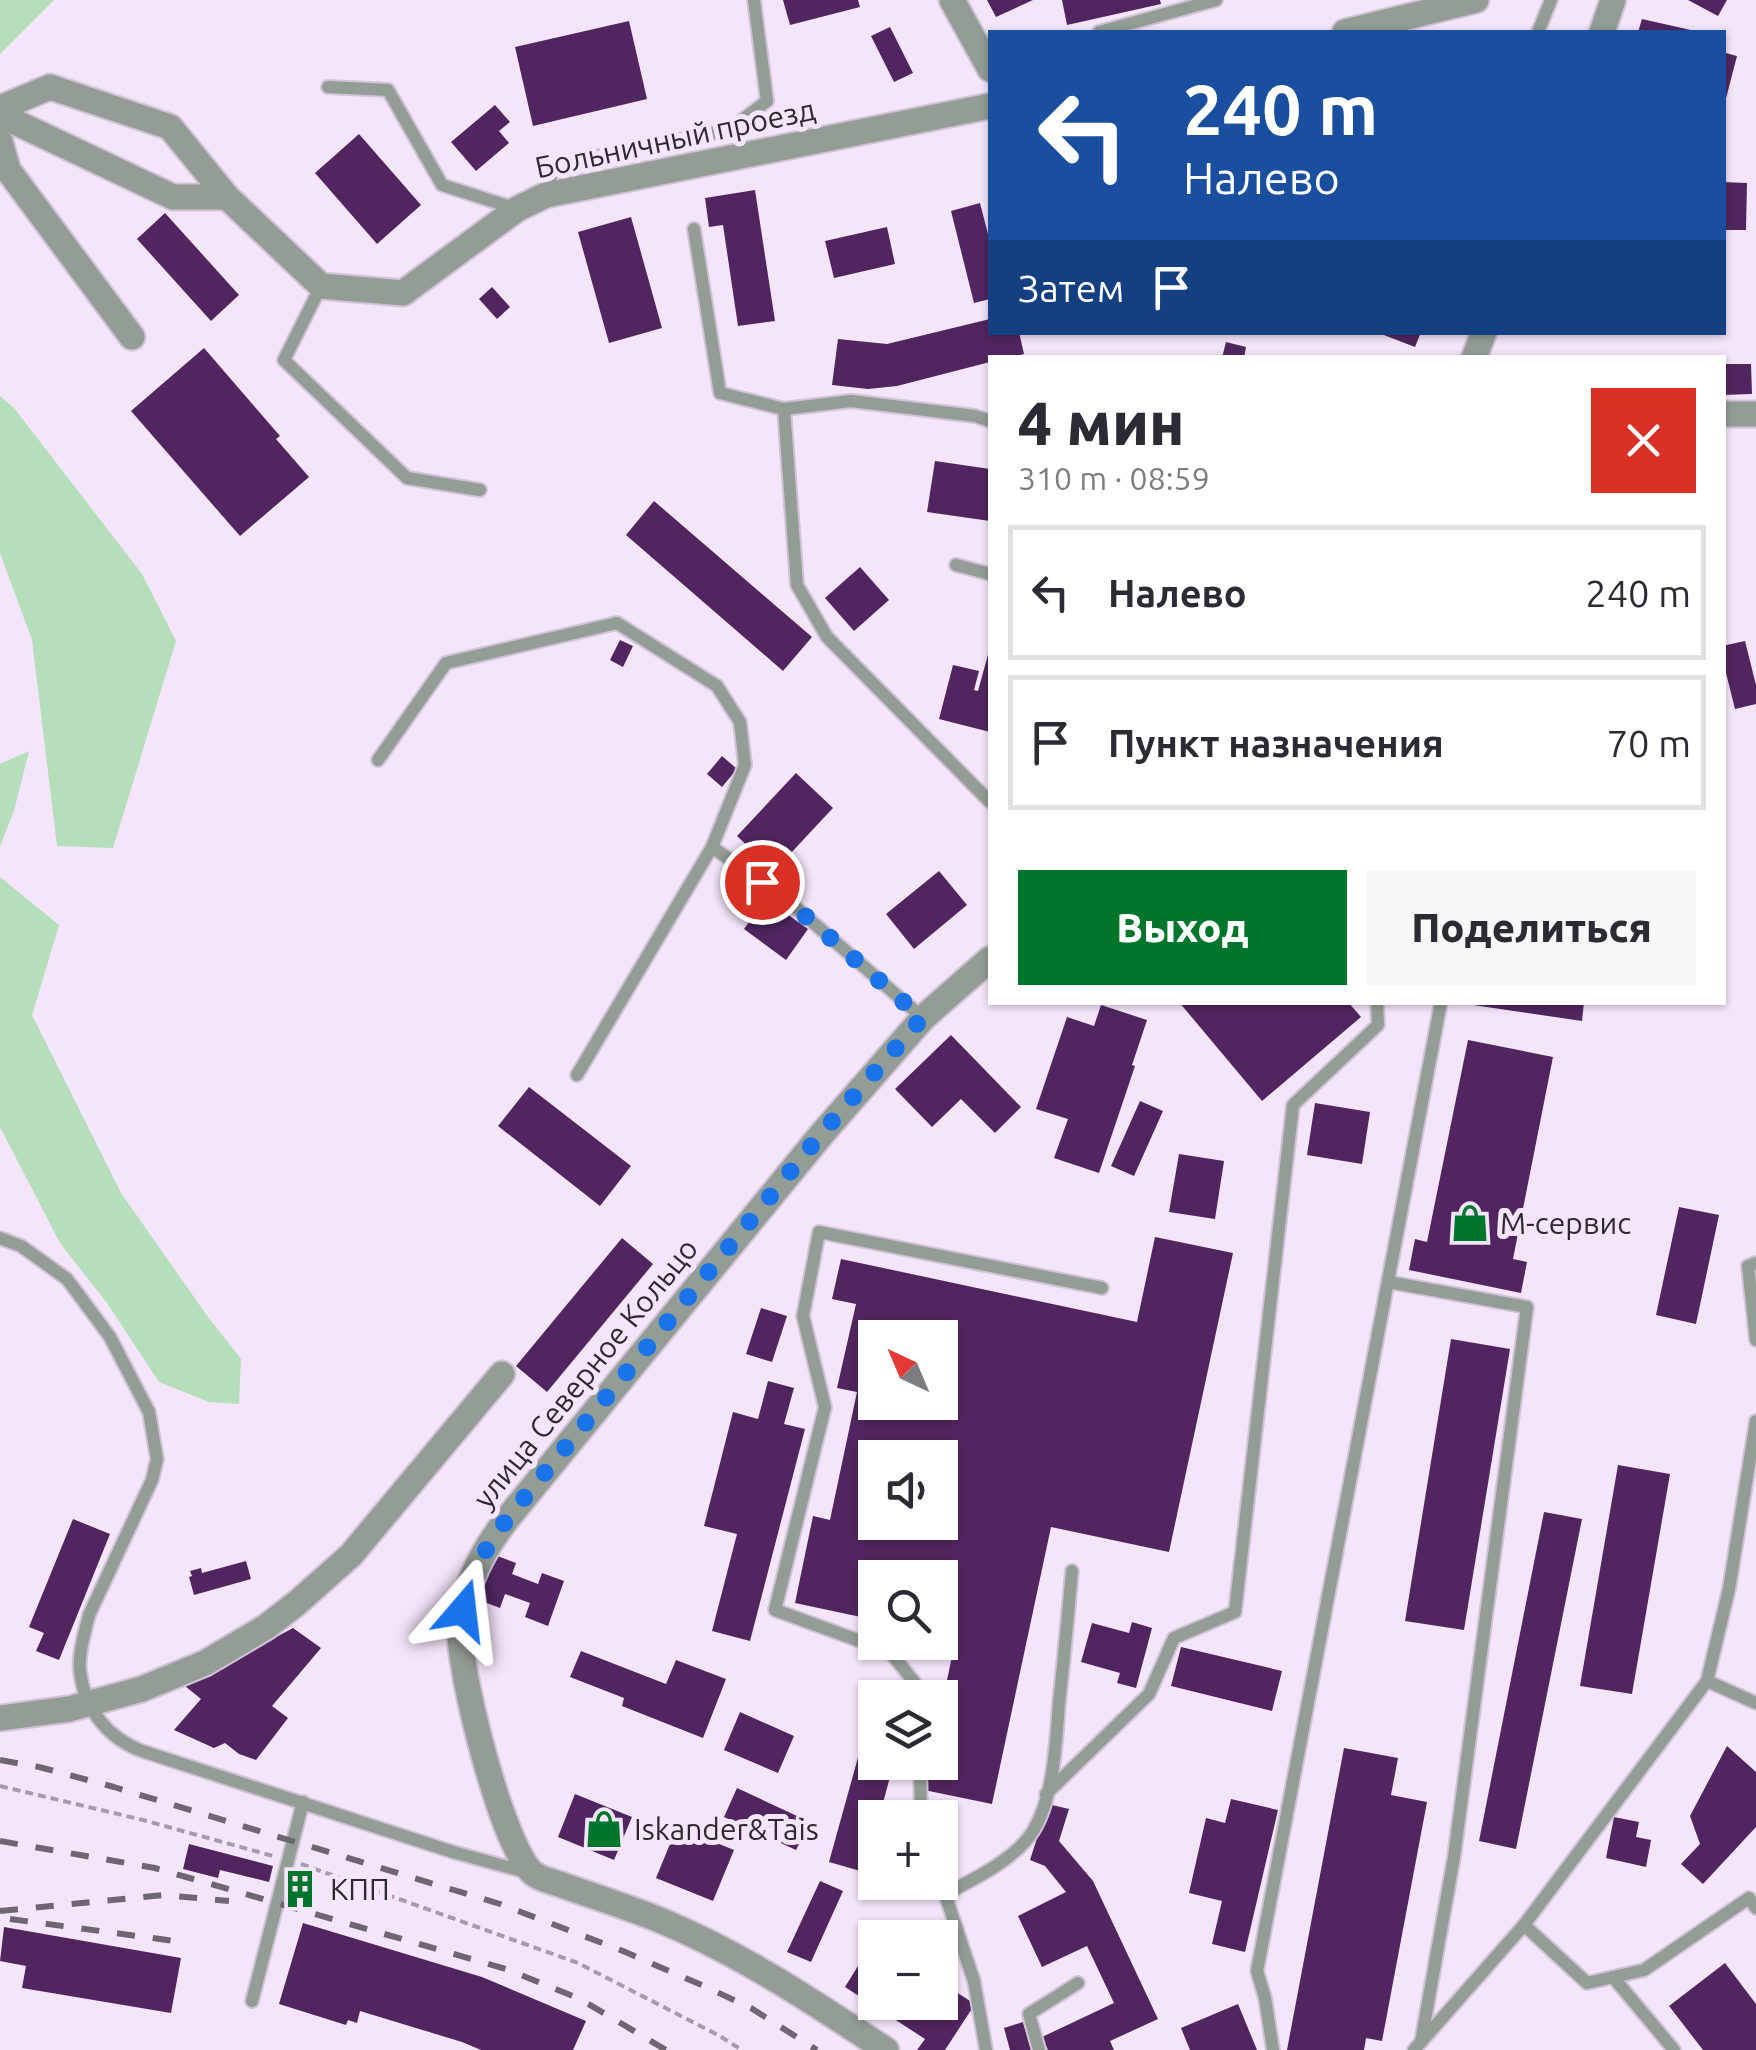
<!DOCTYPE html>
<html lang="ru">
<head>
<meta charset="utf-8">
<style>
  body { margin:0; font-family:Ubuntu,sans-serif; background:#f7f7f7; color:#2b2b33; height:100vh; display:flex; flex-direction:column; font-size:38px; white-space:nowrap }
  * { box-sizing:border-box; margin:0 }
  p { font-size:32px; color:#7c7c81 }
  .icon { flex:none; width:55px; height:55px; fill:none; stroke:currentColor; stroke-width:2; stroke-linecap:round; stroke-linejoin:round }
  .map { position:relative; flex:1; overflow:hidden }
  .side { position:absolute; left:988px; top:355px; width:738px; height:650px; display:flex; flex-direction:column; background:#fff; border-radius:0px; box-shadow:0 2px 8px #0004 }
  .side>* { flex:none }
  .top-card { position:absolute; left:988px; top:30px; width:738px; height:305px; border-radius:0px; box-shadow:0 2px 8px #0004; background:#1a4fa0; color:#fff; overflow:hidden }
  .needle { width:65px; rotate:316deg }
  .tools { position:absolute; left:858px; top:1320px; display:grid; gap:20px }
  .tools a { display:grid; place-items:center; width:100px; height:100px; border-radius:0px; background:#fff; box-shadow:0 2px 8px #0004; font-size:50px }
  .pin { position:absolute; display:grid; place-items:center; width:85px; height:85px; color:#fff; margin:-42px; border:5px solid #fff; border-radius:50%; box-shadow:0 2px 10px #0007 }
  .me { position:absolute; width:110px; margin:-55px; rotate:17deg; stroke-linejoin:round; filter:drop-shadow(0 0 8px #0008) }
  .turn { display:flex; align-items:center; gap:35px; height:210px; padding:0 30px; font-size:45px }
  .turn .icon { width:130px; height:130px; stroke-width:2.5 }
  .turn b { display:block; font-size:70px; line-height:85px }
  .then { display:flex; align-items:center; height:95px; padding:0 30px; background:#0003; gap:20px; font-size:38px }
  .round { display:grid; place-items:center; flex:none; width:105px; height:105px; border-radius:0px; background:#f7f7f7 }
  .overview { display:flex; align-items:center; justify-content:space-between; height:170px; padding:0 30px }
  h1 { font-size:60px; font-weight:800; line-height:75px }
  .cta { display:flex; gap:20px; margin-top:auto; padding:20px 30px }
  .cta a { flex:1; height:115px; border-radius:0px; background:#00762c; color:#fff; font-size:40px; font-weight:800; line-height:115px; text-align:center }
  .cta a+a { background:#f7f7f7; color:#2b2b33 }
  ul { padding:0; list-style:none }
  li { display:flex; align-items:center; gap:30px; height:135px; margin:0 20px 15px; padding:0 10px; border:5px solid #e1e1e2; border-radius:0px }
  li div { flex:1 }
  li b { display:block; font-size:38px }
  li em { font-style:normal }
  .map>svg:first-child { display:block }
  .green { fill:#b5dfba }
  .building { fill:#512660; fill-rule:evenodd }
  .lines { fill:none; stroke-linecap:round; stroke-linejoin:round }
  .lane-casing { stroke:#d0c3d6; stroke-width:16 }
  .street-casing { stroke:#d0c3d6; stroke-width:29 }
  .path { stroke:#a69bab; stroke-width:4; stroke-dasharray:8 5; stroke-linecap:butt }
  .lane { stroke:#949d95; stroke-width:12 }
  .street { stroke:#949d95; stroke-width:25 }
  .rail { stroke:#6f6673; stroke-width:6; stroke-dasharray:18 18; stroke-linecap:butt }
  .route { stroke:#1a73e8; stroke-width:18; stroke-dasharray:0 32.4 }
  .labels { text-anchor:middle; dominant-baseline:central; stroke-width:10; stroke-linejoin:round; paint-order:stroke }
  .street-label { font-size:30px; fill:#2e2931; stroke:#f4e5fa }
  .poi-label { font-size:30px; fill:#2e2931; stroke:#f4e5fa; text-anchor:start }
</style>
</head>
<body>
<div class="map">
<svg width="1756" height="2050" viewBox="0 0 1756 2050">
  <rect width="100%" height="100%" fill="#f4e5fa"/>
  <g class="green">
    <path d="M0,0h54l-54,54z"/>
    <path d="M0,396l14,12 128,166 34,67 -63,207 -56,-2 -25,-206 -32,-87z"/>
    <path d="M29,751l-15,60 -14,35v-82z"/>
    <path d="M0,877l59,48 -27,90 89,178 87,124 33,42 -2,45 -30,-2 -50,-20 -52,-79 -47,-60 -60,-116z"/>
  </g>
  <g class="building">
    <path d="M783,0h75l2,7 -70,18z"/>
    <path d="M987,0h46l-37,17z"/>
    <path d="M1062,0h98l1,4 -94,21z"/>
    <path d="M1688,0h39l-9,16z"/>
    <path d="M1642,19l53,12v1h-57z"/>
    <path d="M629,21l18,78 -114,27 -18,-79z"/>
    <path d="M890,27l23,46 -19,9 -23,-46z"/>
    <path d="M1722,52l15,4 -13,50h-2z"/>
    <path d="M495,105l15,17 -11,9 10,12 -33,28 -25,-29z"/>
    <path d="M359,134l62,71 -44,39 -62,-71z"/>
    <path d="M1722,182l25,1 -1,47h-24z"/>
    <path d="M755,190l20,131 -37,5 -15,-101 -14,2 -4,-29z"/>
    <path d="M980,203l10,39v57l-16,4 -23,-92z"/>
    <path d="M165,213l74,82 -28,26 -74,-82z"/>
    <path d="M631,217l31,111 -53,15 -31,-111z"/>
    <path d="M887,227l8,37 -61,14 -9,-37z"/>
    <path d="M492,287l18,20 -13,12 -18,-20z"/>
    <path d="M990,319v13h29l5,22 -15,4h-19v4l-93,24 -29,3 -36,-4 6,-46 49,5z"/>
    <path d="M1376,332h45l-6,15z"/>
    <path d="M1226,342l20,5 -2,11h-22z"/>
    <path d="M204,348l76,88 -4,3 33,38 -69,59 -109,-125z"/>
    <path d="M1722,364h29l1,30 -30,1z"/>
    <path d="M935,461l55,8v52l-63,-9z"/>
    <path d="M654,501l158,136 -29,34 -157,-136z"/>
    <path d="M860,567l29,33 -35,31 -29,-33z"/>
    <path d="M620,640l13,6 -10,21 -13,-7z"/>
    <path d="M1745,641l11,44v19l-21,5 -13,-52v-11z"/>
    <path d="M989,651l1,81 -51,-13 14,-54 26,6 -5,19 4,1z"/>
    <path d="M722,756l15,13 -15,18 -15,-13z"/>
    <path d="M796,773l37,35 -59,63 -37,-35z"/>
    <path d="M939,871l28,34 -53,44 -28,-35z"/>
    <path d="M766,899l42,30 -22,31 -42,-31z"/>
    <path d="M1179,1002h169l13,15 -99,84z"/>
    <path d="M1473,1002h111l-2,19 -109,-16z"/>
    <path d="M1101,1005l46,15 -15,45 3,1 -36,107 -45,-15 14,-39 -32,-10 31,-92 27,9z"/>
    <path d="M951,1035l70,72 -26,26 -34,-34 -29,28 -37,-38z"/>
    <path d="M1468,1040l85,17 -40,202 14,3 -6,31 -112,-23 6,-31 12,3z"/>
    <path d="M529,1087l102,79 -31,40 -102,-80z"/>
    <path d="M1140,1101l23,10 -29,65 -23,-10z"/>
    <path d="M1315,1103l55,9 -8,52 -55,-9z"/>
    <path d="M1179,1154l45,7 -9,58 -46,-7z"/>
    <path d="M1679,1207l40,8 -23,109 -40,-9z"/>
    <path d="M1155,1237l78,16 -64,299 -118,-25 -59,277 -68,-14 6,-28h10v-48l16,-77 -16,-3v-56h-65v42l-80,-17 18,-87 17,4 27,-128 -20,-4 19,-84 -24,-5 9,-40 296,63zM875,1338h65v64h-65zM875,1458h65v64h-65z"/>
    <path d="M622,1238l31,26 -106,128 -31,-26z"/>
    <path d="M761,1308l26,8 -15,46 -26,-8z"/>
    <path d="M1451,1339l59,10 -46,281 -59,-9z"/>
    <path d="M768,1381l26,7 -10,36 21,5 -55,212 -38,-10 25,-97 -33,-8 29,-114 25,7z"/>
    <path d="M1618,1465l52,9 -38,220 -52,-8z"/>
    <path d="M1544,1512l38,7 -66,330 -37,-8z"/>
    <path d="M73,1519l37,15 -51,126 -23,-9 8,-18 -15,-6z"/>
    <path d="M495,1555l21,8 -4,11 26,10 4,-11 22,8 -16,45 -23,-9 5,-14 -25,-9 -5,14 -21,-8z"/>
    <path d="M246,1561l5,18 -57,16 -5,-18 3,-1 -2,-5 11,-3 1,5z"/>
    <path d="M1132,1622l20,6 -16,60 -19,-5 3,-10 -39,-11 11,-39 37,10z"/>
    <path d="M293,1628l28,20 -49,58 16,12 -32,42 -17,-6 -14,-11 -11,5 -40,-18 27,-31 -16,-13z"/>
    <path d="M1181,1647l101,24 -10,40 -101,-25z"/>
    <path d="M581,1651l85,33 10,-24 50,19 -23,59 -81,-32 2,-8 -54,-21z"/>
    <path d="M740,1712l54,24 -16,37 -54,-23z"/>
    <path d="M867,1725l8,2v35h19l-15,56h-4v15l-11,39 -35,-10z"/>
    <path d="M1727,1746l29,26v55l-53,57 -22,-20 19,-20 -10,-28z"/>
    <path d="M1344,1748l54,10 -7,37 36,7 -45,239 -16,-3 -2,12h-77z"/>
    <path d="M737,1788l73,34 -14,28 -72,-33z"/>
    <path d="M575,1794l57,23 -18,43 -56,-23z"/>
    <path d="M1231,1799l47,11 -33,142 -33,-8 10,-43 -33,-8 17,-75 19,5z"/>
    <path d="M1048,1804l21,5 -10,32 34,40 65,138 -48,22 4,9h-66l-6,-13 72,-34 -27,-57 -45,21 -24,-51 48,-24 -21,-26 -15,-6z"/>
    <path d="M1614,1817l25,5 -3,15 15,3 -5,27 -40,-9z"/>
    <path d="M677,1827l57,23 -21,51 -57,-23z"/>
    <path d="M189,1844l84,22 -4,16 -49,-12 -2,8 -35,-9z"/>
    <path d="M294,1875l19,5 -5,18 -19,-5z"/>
    <path d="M820,1881l23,10 -32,71 -24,-10z"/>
    <path d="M303,1923l179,54 104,44 -13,29h-92l-19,-8 -102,-31 -3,12 -9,-3 -2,5 -67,-21z"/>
    <path d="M4,1927l177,31 -10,55 -149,-25 4,-22 -26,-5z"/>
    <path d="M866,1953l9,6v43h65l8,-15 27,17 -30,46h-28l8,-11 -80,-52z"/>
    <path d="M1725,1963l31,41v46h-53l-34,-44z"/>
    <path d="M1238,2004l19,46h-67l-9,-22z"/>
    <path d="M1023,2022l8,28h-21l-6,-22z"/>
  </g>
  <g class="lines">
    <g class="lane-casing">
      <g id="lane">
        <path d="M1099,32l117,-32"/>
        <path d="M1538,32l13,-32"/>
        <path d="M328,87l60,3 54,95 75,24"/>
        <path d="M546,195l8,-30 175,-35 38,-29 -13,-101"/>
        <path d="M694,229l26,164 64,16 13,176 30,52 163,165"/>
        <path d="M321,286l-37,74 123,118 73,12"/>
        <path d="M784,409l67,-8 124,15 15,5"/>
        <path d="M956,565l34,9"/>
        <path d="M378,760l68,-97 171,-40 100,63 23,36 5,43 -33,82 75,53 136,118"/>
        <path d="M577,1075l135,-228"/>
        <path d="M0,1238l21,8 46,33 43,58 39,75 8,47 -5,21 -63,135c-4,17 -11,38 -9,56 4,37 27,67 62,80l311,101 73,20"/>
        <path d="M1756,1263l-8,3 8,74"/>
        <path d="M1388,1282l139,25 -73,550 -33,185"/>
        <path d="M1707,1681l49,22"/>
        <path d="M920,1698v-9l-30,-37 -115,-42 50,-203 -22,-91 16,-84 283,56"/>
        <path d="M920,1762l1,56"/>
        <path d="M1046,1794l103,-100 25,-56 61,-26 58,-507 85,-80 -1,-23"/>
        <path d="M940,1879l34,102 12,69"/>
        <path d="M945,1894c28,-14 72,-36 88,-63 21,-34 23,-89 26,-128 5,-44 9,-88 13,-132"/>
        <path d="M1524,1925l63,58 57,-13 105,-72 7,10"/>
        <path d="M1613,1977l61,73"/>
        <path d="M252,2001l51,-199"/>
        <path d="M1039,2050l-10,-36 49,-31"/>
        <path d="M1273,2050l-8,-52 -8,-27 184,-969"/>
        <path d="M1414,2050l110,-125 183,-244 22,-92 27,-168"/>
      </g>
    </g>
    <g class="street-casing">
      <g id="street">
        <path d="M952,0l38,69"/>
        <path d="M1345,32l131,-32"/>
        <path d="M1602,32l11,-32"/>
        <path d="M0,108l50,-21 120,40 57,70 94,89 82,7 114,-84 29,-14 444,-89"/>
        <path d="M0,115l173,82h54"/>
        <path d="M0,141l8,29 124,167"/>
        <path d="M1474,358l10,-26"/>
        <path d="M1722,414h34"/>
        <path d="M0,1718l69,-9 73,-20 63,-26 61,-36 31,-24 54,-48 151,-181"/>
        <path d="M886,2050c-70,-46 -140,-93 -217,-126 -34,-15 -71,-26 -107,-39 -8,-3 -22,-6 -28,-11 -31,-23 -76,-205 -74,-245 3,-42 22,-78 47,-110l314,-384 102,-117 67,-59"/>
      </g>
    </g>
    <g class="path">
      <path d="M0,1786l143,34 130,36"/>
      <path d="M301,1864l277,99 140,72 24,15"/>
    </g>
    <use href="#lane" class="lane"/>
    <use href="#street" class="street"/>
    <g class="rail">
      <path d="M0,1760l39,7 75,20 386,117 123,47 83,36 45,21 66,42"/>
      <path d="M0,1841l155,27 351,101 74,30 86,51"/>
      <path d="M0,1911l163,-16 66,6"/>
      <path d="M10,1919l165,22"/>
    </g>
  </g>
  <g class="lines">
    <path class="route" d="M463,1610l13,-45 31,-46 314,-385 101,-116 -135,-118 -25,-18"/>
  </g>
  <defs>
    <g id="shop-bare" transform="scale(3)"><path d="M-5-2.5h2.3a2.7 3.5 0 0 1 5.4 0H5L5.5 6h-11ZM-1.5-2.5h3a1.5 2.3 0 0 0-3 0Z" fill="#00762c" stroke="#f4e5fa" stroke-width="2.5" paint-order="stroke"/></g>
    <g id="building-bare" transform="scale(3)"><path d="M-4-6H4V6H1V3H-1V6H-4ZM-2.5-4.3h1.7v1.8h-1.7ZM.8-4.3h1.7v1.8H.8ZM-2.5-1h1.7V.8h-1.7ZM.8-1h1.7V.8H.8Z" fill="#00762c" stroke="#f4e5fa" stroke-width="2.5" paint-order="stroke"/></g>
  </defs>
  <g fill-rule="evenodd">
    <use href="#shop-bare" x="1470" y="1223"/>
    <use href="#shop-bare" x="604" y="1829"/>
    <use href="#building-bare" x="300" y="1889"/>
  </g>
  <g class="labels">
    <g class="street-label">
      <text transform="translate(675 138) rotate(-12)">Больничный проезд</text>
      <text transform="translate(585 1373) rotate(-51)">улица Северное Кольцо</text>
    </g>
    <g class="poi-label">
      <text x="1500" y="1223">М-сервис</text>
      <text x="634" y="1829">Iskander&amp;Tais</text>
      <text x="330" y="1889">КПП</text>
    </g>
  </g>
</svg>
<div class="tools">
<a><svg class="needle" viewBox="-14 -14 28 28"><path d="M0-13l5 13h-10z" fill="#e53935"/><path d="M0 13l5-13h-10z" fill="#7c7c81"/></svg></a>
<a><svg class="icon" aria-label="sound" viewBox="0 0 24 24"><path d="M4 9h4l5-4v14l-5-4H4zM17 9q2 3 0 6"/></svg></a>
<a><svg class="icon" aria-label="search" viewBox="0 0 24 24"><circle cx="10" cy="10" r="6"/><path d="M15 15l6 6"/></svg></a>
<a><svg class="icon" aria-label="layers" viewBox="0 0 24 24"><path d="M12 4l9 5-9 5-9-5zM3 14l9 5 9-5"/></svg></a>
<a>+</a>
<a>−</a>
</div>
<div class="pin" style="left:762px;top:882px;background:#d93025"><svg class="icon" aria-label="arrive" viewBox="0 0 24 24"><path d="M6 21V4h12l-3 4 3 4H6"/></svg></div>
<svg class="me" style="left:463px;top:1610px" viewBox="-20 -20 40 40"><path d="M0-17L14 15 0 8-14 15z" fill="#1a73e8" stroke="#fff" stroke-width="4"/></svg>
<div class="top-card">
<div class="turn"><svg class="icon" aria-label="left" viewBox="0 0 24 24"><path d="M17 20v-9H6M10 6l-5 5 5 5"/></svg><div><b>240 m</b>Налево</div></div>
<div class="then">Затем<svg class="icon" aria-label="arrive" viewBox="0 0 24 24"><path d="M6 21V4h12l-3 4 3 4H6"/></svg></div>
</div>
<section class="side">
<div class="overview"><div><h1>4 мин</h1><p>310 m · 08:59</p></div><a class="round" style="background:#d93025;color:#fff"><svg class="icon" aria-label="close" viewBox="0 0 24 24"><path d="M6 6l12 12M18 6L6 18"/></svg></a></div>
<ul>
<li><svg class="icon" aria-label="left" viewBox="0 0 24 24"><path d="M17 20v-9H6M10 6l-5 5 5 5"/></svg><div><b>Налево</b></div><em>240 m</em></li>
<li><svg class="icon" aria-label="arrive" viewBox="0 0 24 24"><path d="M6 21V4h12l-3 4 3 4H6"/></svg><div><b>Пункт назначения</b></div><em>70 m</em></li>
</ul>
<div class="cta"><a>Выход</a><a>Поделиться</a></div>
</section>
</div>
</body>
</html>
